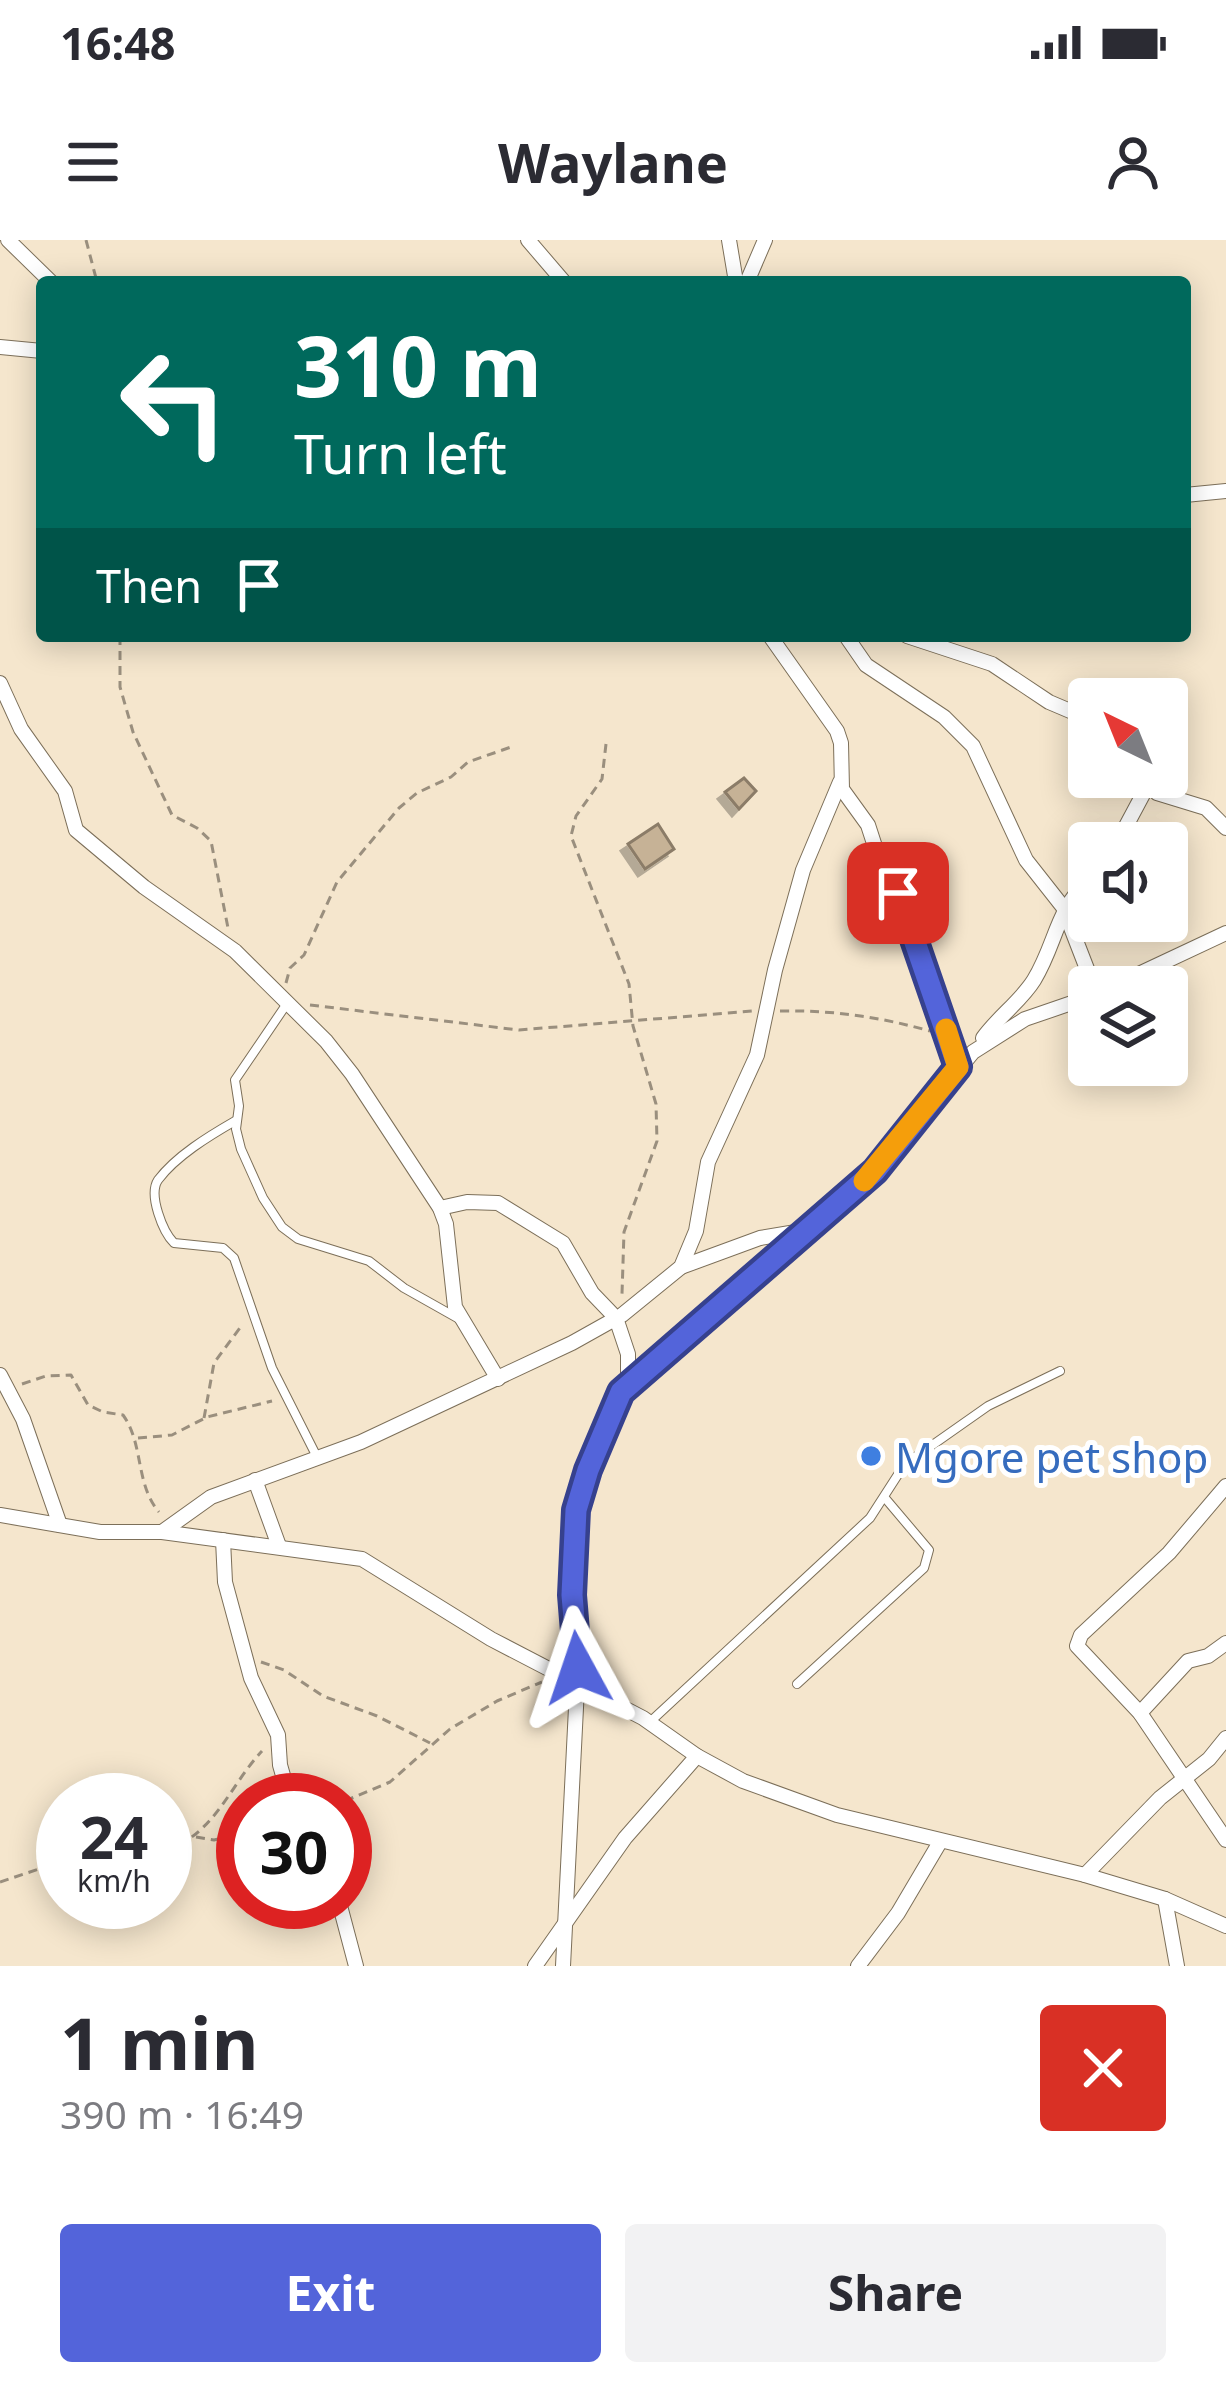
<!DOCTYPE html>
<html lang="en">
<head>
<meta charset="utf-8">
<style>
  body { margin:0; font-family:"Noto Sans",sans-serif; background:#f2f2f3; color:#2b2b33; height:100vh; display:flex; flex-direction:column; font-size:45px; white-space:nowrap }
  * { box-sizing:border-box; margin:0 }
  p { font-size:39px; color:#7c7c81 }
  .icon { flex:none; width:66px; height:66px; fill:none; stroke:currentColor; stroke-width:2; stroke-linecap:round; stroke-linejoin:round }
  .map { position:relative; height:1726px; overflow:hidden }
  .sheet { display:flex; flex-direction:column; background:#fff; flex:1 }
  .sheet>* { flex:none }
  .hud { position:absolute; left:36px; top:36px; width:1155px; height:366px; border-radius:12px; box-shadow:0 6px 30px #0003; background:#00695c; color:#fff; overflow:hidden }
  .needle { width:78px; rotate:317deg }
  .fabs { position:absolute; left:1068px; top:438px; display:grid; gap:24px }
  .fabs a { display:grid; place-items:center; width:120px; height:120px; border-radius:12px; background:#fff; box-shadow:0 6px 30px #0003; font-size:60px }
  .speed { position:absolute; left:36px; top:1533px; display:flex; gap:24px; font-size:60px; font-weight:700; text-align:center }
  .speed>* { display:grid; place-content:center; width:156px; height:156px; border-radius:50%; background:#fff; box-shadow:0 6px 30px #0003; line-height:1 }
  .speed small { font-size:30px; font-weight:400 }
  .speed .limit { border:18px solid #d22; background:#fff; color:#111 }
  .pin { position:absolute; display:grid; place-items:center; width:102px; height:102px; color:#fff; margin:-51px; border-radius:24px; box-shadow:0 6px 18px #0006 }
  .me { position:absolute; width:132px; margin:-66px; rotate:355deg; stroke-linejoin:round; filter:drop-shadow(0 0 9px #0008) }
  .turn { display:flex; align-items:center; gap:42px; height:252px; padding:0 60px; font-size:54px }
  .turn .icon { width:156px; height:156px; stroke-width:2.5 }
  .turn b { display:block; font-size:84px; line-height:102px }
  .then { display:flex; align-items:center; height:114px; padding:0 60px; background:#0003; gap:24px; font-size:45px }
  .round { display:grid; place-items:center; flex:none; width:126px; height:126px; border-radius:12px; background:#f2f2f3 }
  .headline { display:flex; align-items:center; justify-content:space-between; height:204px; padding:0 60px }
  h1 { font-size:72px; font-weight:700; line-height:90px }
  .primary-button { display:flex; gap:24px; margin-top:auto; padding:24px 60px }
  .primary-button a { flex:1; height:138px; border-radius:12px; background:#5364da; color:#fff; font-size:48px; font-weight:700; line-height:138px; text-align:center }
  .primary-button a+a { background:#f2f2f3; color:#2b2b33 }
  .status { display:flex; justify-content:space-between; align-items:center; height:84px; padding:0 60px; background:#fff; direction:ltr }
  .status svg { height:33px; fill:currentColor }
  header { display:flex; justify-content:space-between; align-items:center; height:156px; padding:0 60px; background:#fff; font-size:54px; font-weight:700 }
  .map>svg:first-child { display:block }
  .building { fill:#c6b296; stroke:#8b7c67; stroke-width:3; filter:url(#shadow) }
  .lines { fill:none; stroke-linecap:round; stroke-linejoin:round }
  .service-casing { stroke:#7c6f59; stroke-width:10 }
  .minor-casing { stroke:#7c6f59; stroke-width:16 }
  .path { stroke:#9a8f7e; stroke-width:3; stroke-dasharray:9 6; stroke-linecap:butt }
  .service { stroke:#fff; stroke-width:8 }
  .minor { stroke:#fff; stroke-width:14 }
  .route-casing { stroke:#36418e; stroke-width:30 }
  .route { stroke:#5364da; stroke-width:21 }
  .slow { stroke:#f59e0b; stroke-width:21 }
  .shop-dot { fill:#3f7fe0; stroke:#fff; stroke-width:4.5 }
  .labels { text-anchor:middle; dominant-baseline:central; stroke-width:10; stroke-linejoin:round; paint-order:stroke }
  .shop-label { font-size:42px; fill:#366cbe; stroke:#fff; text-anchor:start }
</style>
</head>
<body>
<div class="status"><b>16:48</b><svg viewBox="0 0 49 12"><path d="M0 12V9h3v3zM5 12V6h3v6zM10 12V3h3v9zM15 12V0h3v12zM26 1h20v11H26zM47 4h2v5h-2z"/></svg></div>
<header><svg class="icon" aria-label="menu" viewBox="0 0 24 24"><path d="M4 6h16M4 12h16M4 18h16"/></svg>Waylane<svg class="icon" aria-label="person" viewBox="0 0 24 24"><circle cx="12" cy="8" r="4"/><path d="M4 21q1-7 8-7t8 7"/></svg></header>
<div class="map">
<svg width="1226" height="1726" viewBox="0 0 1226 1726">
  <defs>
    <filter id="shadow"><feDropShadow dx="-7" dy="7" stdDeviation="0" flood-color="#0004"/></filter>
  </defs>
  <rect width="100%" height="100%" fill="#f5e6cd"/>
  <g class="building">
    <path d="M744,538l12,13 -17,18 -14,-17z"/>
    <path d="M658,584l16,25 -29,20 -17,-25z"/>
  </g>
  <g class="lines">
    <g class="service-casing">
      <g id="service">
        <path d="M286,765l-51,75 4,26 -3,23 5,20 22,49 19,29 16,12 71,22 35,27 55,31"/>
        <path d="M235,881c-26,15 -59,35 -77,59 -10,15 5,52 16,63l49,5 11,10 38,110 45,89"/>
        <path d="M797,1444l127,-116 5,-18 -44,-52"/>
        <path d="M651,1481l219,-203 29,-45 15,-15 74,-52 72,-35"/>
      </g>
    </g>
    <g class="minor-casing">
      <g id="minor">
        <path d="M8,0l43,42"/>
        <path d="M528,0l36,42"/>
        <path d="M729,0l7,42"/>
        <path d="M747,42l18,-42"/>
        <path d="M0,107l42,4"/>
        <path d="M1185,255l41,-4"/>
        <path d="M770,396l67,95 4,12 1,46 26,36 12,37 18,31 60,174"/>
        <path d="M846,396l20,29 78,52 29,29 53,114 37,47 31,80"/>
        <path d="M907,396l85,28 57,38 40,17"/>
        <path d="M0,443l21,46 44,62 11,39 68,57 91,64 91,90 26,33 88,134 6,16 9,83 43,72"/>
        <path d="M1141,537l16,16 49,15 20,20"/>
        <path d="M1117,603l31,-58"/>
        <path d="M1111,747l115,-54"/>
        <path d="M983,798c15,-21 38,-37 51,-58 23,-38 21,-69 55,-100"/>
        <path d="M440,968l27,-6 31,1 65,40 29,50 24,25 12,36v30"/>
        <path d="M681,1027l79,-29 42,-7"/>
        <path d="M0,1135l23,44 37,106"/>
        <path d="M255,1240l24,66"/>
        <path d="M1226,1246l-57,67 -88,82 -4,11 63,67 86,127"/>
        <path d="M0,1275l100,17h62l200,27 129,80 152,79 54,38 46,25 94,34 248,60 80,24 61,27"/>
        <path d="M162,1292l49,-35 150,-55 211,-99 50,-28 59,-48 15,-36 12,-69 49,-107 18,-85 28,-100 37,-88"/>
        <path d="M223,1300l2,42 26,96 27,57 2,30 10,35"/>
        <path d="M1140,1473l48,-52 20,-5 18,-13"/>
        <path d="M1085,1635l75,-77 49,-39 17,-21"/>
        <path d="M1165,1659l12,67"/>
        <path d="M339,1662l17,64"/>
        <path d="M535,1726l90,-128 72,-82"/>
        <path d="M563,1726l15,-298 -6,-73 3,-74 13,-51 33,-78 254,-221 98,-119 52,-33 64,-22"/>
        <path d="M858,1726l40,-53 42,-71"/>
      </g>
    </g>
    <g class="path">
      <path d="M86,0l11,42"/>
      <path d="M120,396v51l13,45 39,83 25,13 14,13 17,87"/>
      <path d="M606,504l-4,35 -26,37 -5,20 58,148 4,42 23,78 1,37 -33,91 -2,62"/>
      <path d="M286,743l4,-15 14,-13 33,-73 62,-74 18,-15 34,-16 17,-15 46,-16"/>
      <path d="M310,765l209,25 234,-19"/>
      <path d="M780,771c53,-1 100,6 150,20"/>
      <path d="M22,1144l24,-8 25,-1 17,30 15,7 20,3c21,29 12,69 36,97"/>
      <path d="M204,1178l10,-55 28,-38"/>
      <path d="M138,1198l34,-3 35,-18 65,-16"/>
      <path d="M261,1422l23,8 39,26 54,20 53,27"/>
      <path d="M345,1561l45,-19 60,-53 47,-28 45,-19"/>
      <path d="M196,1597l18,3 29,-7"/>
      <path d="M165,1610c49,-14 65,-65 97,-99"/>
      <path d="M0,1642l63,-21"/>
    </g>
    <use href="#service" class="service"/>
    <use href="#minor" class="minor"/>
  </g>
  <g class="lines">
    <g class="route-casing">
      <path id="route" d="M578,1428l-6,-73 4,-85 12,-40 33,-78 254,-221 83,-104 -60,-174"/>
    </g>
    <use href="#route" class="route"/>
    <path class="slow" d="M864,941l94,-114 -12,-38"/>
  </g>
  <circle class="shop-dot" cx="871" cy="1216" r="12"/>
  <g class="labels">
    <g class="shop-label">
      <text x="895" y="1216">Mgore pet shop</text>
    </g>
  </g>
</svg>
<div class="fabs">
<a><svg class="needle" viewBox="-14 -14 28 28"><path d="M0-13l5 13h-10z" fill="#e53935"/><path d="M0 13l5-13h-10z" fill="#7c7c81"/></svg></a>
<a><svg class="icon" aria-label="sound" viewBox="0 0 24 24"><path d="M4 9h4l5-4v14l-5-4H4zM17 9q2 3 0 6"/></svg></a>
<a><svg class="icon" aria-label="layers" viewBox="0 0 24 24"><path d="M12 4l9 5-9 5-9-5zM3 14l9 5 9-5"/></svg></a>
</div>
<div class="speed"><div>24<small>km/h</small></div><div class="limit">30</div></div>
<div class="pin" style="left:898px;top:653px;background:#d93025"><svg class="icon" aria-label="arrive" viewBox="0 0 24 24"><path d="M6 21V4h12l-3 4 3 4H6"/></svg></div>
<svg class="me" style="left:578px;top:1428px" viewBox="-20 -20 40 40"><path d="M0-17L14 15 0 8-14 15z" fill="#5364da" stroke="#fff" stroke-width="4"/></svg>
<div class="hud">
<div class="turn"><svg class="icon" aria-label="left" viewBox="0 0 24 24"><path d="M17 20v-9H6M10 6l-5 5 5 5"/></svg><div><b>310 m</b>Turn left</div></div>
<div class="then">Then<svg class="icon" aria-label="arrive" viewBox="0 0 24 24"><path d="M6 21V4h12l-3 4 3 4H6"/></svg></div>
</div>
</div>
<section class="sheet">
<div class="headline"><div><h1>1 min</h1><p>390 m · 16:49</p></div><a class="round" style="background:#d93025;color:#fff"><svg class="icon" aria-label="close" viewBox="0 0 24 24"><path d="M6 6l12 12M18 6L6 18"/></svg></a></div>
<div class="primary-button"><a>Exit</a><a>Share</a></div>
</section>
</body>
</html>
